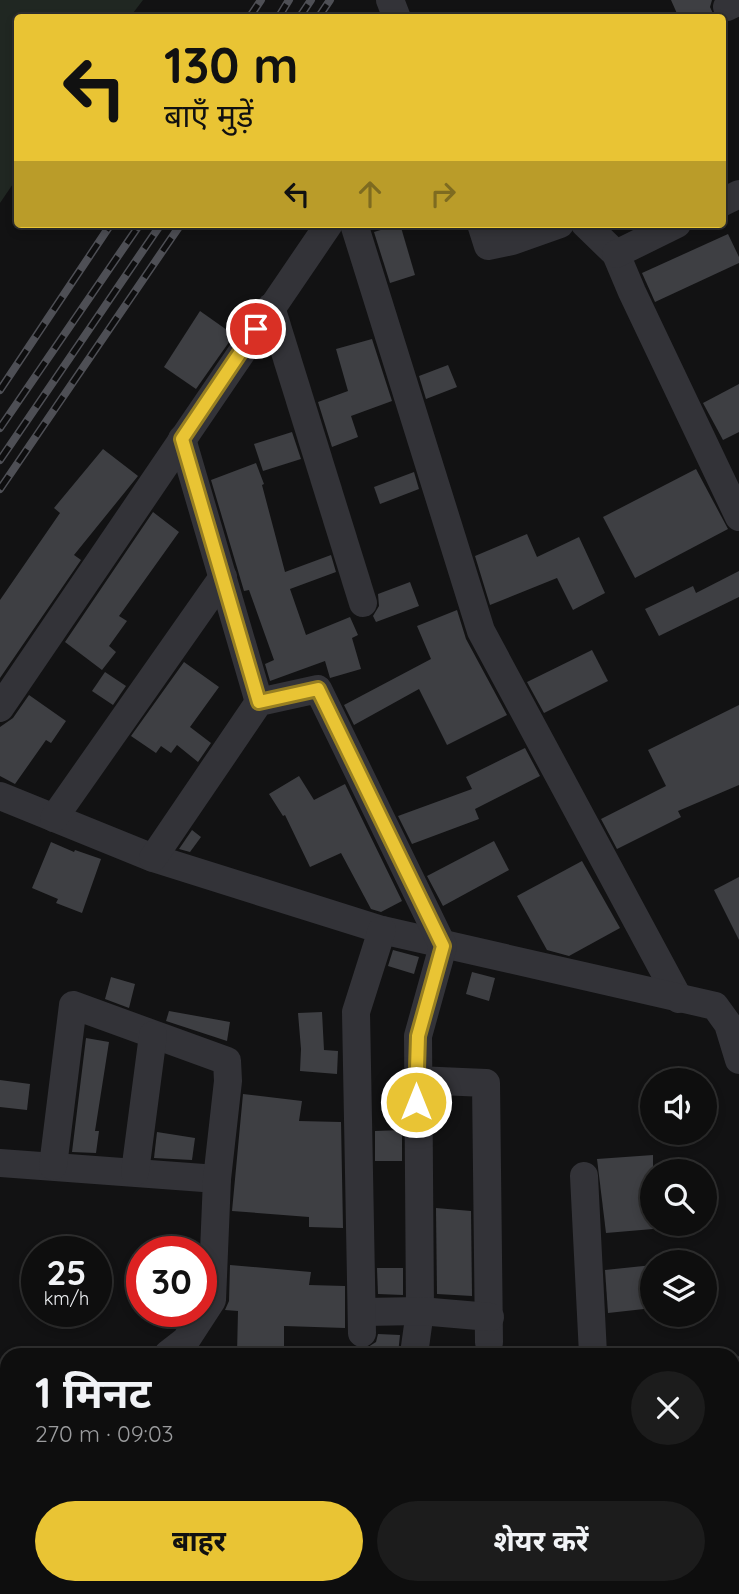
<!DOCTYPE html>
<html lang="hi">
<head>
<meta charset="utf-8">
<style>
  body { margin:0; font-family:Quicksand,"Noto Sans Devanagari",sans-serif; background:#1c1c1c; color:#f1f3f6; height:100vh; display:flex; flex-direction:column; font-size:26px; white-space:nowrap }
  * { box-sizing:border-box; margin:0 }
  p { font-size:23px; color:#9b9c9e }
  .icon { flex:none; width:38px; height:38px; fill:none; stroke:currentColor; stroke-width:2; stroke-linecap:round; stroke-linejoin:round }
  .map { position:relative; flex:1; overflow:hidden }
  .sheet { position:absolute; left:0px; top:1348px; width:740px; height:247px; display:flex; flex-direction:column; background:#0e0e0e; border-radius:21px 21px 0 0; box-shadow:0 4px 10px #0003,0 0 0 2px #2e2e2e }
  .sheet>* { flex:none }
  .banner { position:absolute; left:14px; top:14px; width:712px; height:214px; border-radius:7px; box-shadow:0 4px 10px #0003,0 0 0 2px #2e2e2e; background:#e9c434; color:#111; overflow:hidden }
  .controls { position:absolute; left:640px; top:1068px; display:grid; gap:14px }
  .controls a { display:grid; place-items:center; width:77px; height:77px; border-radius:50%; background:#0e0e0e; box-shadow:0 4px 10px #0003,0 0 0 2px #2e2e2e; font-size:35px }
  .speed { position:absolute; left:21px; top:1236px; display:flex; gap:14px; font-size:35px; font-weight:700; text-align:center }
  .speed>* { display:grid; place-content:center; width:91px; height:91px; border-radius:50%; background:#0e0e0e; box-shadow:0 4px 10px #0003,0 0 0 2px #2e2e2e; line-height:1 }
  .speed small { font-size:18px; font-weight:400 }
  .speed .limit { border:10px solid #d22; background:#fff; color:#111 }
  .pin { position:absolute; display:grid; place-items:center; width:60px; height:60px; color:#fff; margin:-30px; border:4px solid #fff; border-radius:50%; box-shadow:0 2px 7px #0007 }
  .me { position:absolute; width:77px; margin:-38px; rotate:0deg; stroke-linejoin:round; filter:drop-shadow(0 0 5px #0008) }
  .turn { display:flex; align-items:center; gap:24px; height:147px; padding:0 35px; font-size:32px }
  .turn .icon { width:91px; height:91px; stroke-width:2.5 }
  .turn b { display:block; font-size:49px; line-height:60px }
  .lanes { display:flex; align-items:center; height:66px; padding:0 35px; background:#0003; justify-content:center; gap:35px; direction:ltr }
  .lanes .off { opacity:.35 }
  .round { display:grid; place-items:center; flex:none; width:74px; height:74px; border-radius:37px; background:#1c1c1c }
  .overview { display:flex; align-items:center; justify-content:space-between; height:119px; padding:0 35px }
  h1 { font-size:42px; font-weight:700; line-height:52px }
  .primary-button { display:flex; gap:14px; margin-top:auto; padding:14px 35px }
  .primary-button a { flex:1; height:80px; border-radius:42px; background:#e9c434; color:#111; font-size:28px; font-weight:700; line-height:80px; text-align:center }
  .primary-button a+a { background:#1c1c1c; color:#f1f3f6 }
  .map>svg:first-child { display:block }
  .green { fill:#202722 }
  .building { fill:#3e3f43 }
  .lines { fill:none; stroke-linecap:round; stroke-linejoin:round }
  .minor { stroke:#333338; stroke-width:28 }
  .major { stroke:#4f5057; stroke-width:35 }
  .highway { stroke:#5f6069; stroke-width:38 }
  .rail-casing { stroke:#4e4f55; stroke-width:8 }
  .rail { stroke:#0d0d0e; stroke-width:5; stroke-dasharray:16; stroke-linecap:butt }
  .route-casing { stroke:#977f22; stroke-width:18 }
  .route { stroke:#e9c434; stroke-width:12 }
</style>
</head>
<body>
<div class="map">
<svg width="739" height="1594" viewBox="0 0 739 1594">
  <rect width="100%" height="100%" fill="#121213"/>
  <path class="green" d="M0,0h143l-13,17 -112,1 -1,160 -17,25z"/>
  <g class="building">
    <path d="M671,0h41l-2,7 5,11h-36z"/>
    <path d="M400,224l15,51 -25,8 -16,-51z"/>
    <path d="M728,234l11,23v6l-84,39 -13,-29z"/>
    <path d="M200,311l34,24 -38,54 -32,-22z"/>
    <path d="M372,339l20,62 -41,15 7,21 -26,10 -14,-45 30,-11 -12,-42z"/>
    <path d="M448,365l9,22 -31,12 -7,-23z"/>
    <path d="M739,384v48l-16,8 -20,-37z"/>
    <path d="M292,432l9,27 -38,12 -9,-27z"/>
    <path d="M103,449l35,27 -64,79 7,5 -81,118v-78l60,-87 -6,-5z"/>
    <path d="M256,463l8,21 -2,1 23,87 46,-17 5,17 -46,17 16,46 44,-18 8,18 -6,3 9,31 -31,9 -5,-17 -55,20 -5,-17 9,-4 -25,-70 -5,1 -33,-111z"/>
    <path d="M696,469l32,60 -93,49 -32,-61z"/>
    <path d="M414,472l5,17 -39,15 -6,-17z"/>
    <path d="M153,512l26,20 -60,84 8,5 -18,25 7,6 -14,18 -37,-28z"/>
    <path d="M527,534l10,23 42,-20 26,56 -32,17 -16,-32 -67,27 -15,-49z"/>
    <path d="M739,571v26l-80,39 -14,-27 48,-23 3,7z"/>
    <path d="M410,582l9,24 -43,16 -3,-6 6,-10 -1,-12z"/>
    <path d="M457,610l9,29 41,76 -60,30 -28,-56 -65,36 -10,-20 87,-46 -14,-33z"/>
    <path d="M592,650l16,31 -64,32 -17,-31z"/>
    <path d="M184,662l35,25 -29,40 21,16 -13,19 -21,-17 -6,8 -10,-7 -5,7 -25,-17z"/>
    <path d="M105,672l21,14 -13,19 -21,-14z"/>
    <path d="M29,695l37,26 -15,22 -5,-3 -31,44 -15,-8v-49l13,-9z"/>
    <path d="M739,705v80l-61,26 3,6 -64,32 -16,-30 65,-33 -18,-36z"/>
    <path d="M525,748l15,28 -65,33 4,10 -67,25 -14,-28 74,-27 -6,-12z"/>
    <path d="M299,776l15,24 31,-16 57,117 -21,11 -10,-3 -30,-56 -31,14 -25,-52 -2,1 -14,-22z"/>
    <path d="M192,830l9,7 -11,15 -11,-3z"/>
    <path d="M494,841l15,29 -66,36 -16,-30z"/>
    <path d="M51,842l23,10 1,-2 26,9 -19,54 -26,-10 2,-4 -26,-11z"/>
    <path d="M582,861l38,67 -51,28 -22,-6 -30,-54z"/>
    <path d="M739,877v63l-25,-50z"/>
    <path d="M393,950l26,7 -5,17 -26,-8z"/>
    <path d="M472,972l23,6 -6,23 -23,-7z"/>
    <path d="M111,977l24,7 -6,24 -24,-9z"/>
    <path d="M169,1011l61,11 -3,19 -61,-20z"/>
    <path d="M322,1012l2,38 14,1 -1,23 -37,-3 1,-22 -3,-36z"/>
    <path d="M86,1038l23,4 -14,89h4l-3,22 -24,-1z"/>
    <path d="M0,1080l30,4 -3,26 -27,-3z"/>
    <path d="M243,1094l59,7 -3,20 42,1 2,106 -34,-1v-10l-77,-6z"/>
    <path d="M402,1130v31h-27v-30z"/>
    <path d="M157,1132l38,6 -3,22 -38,-2z"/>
    <path d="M653,1155v74l-47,4 -9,-74z"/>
    <path d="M436,1208l35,3 1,85 -35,-2z"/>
    <path d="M230,1265l81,7 -2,13 36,1v42l-61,-2v28h-47l1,-43 -13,-1 4,-9z"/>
    <path d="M653,1265v43l-45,5 -3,-43z"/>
    <path d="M377,1268h26v27l-25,-1z"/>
    <path d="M378,1334l22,1 -2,19h-34l1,-5 11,-7z"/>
  </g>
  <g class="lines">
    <g class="minor">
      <path d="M390,0l7,18"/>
      <path d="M727,7l12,-6"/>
      <path d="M723,202l16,-8"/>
      <path d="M354,224l127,407 198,368"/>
      <path d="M481,224l7,22 24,-5 48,-17"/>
      <path d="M585,224l31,30 16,38 107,225"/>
      <path d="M616,254l61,-30"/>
      <path d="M271,307l92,296"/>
      <path d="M182,439l77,263"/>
      <path d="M0,708l329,-484"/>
      <path d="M0,796l153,62 229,72 333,76 13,18 11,36"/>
      <path d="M54,818l169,-241"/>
      <path d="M153,858l106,-156 59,-13 125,257 -25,90 2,275 -6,43"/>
      <path d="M416,1080l70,3 3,259"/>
      <path d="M0,1163l217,16"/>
      <path d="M53,1166l20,-161 154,56 1,20 -11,98 -5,121 -26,40 -18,14"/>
      <path d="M135,1172l18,-137"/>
      <path d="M584,1176l9,178"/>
      <path d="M364,1312l56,-1 70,6"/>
      <path d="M362,1333l-6,-321 26,-82"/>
      <path d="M0,1534l7,2"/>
      <path d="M0,1556l7,2"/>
      <path d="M24,1587l26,7"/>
      <path d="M123,1587l28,7"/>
      <path d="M199,1594l1,-7"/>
      <path d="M306,1594l1,-7"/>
      <path d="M375,1594l1,-7"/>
    </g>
    <g class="major">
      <path d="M733,1382l6,-8"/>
      <path d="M591,1594l4,-7"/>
      <path d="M733,1594l6,-9"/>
    </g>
    <g class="highway">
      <path d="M733,1443l6,-9"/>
      <path d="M733,1553l6,-9"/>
      <path d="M631,1594l5,-7"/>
      <path d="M706,1594l5,-7"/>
    </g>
    <g class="rail-casing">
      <g id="rail">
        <path d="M249,18l12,-18"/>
        <path d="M278,18l11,-18"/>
        <path d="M299,18l12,-18"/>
        <path d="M318,18l12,-18"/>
        <path d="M0,390l111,-166"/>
        <path d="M0,428l140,-204"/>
        <path d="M0,460l161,-236"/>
        <path d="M0,489l181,-265"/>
      </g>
    </g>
    <use href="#rail" class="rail"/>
  </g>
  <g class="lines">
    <g class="route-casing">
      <path id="route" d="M256,329l-74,110 77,263 59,-13 125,257 -25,90 -2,66"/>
    </g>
    <use href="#route" class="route"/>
  </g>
</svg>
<div class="controls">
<a><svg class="icon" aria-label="sound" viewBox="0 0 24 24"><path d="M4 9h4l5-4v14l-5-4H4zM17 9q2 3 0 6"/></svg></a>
<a><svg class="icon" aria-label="search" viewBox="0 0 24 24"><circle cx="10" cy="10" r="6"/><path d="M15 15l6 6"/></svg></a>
<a><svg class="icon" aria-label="layers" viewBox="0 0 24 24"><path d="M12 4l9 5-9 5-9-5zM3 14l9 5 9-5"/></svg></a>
</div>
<div class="speed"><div>25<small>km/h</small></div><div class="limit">30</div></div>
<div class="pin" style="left:256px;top:329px;background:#d93025"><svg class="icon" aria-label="arrive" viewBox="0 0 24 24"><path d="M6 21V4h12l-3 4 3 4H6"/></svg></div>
<svg class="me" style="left:416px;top:1102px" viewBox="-20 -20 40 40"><circle r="17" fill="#e9c434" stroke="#fff" stroke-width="3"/><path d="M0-11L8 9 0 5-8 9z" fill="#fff"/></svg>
<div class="banner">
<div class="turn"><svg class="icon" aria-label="left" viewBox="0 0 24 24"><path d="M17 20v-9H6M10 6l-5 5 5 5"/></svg><div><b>130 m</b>बाएँ मुड़ें</div></div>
<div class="lanes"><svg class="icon" aria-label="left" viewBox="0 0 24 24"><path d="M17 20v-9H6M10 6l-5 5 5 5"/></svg><svg class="icon off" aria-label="ahead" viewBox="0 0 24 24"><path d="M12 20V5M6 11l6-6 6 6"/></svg><svg class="icon off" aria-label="right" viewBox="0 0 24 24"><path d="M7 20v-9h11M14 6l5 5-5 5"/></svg></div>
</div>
<section class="sheet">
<div class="overview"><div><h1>1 मिनट</h1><p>270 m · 09:03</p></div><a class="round"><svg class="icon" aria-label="close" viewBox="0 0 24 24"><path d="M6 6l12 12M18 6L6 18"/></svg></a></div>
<div class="primary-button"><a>बाहर</a><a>शेयर करें</a></div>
</section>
</div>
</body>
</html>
